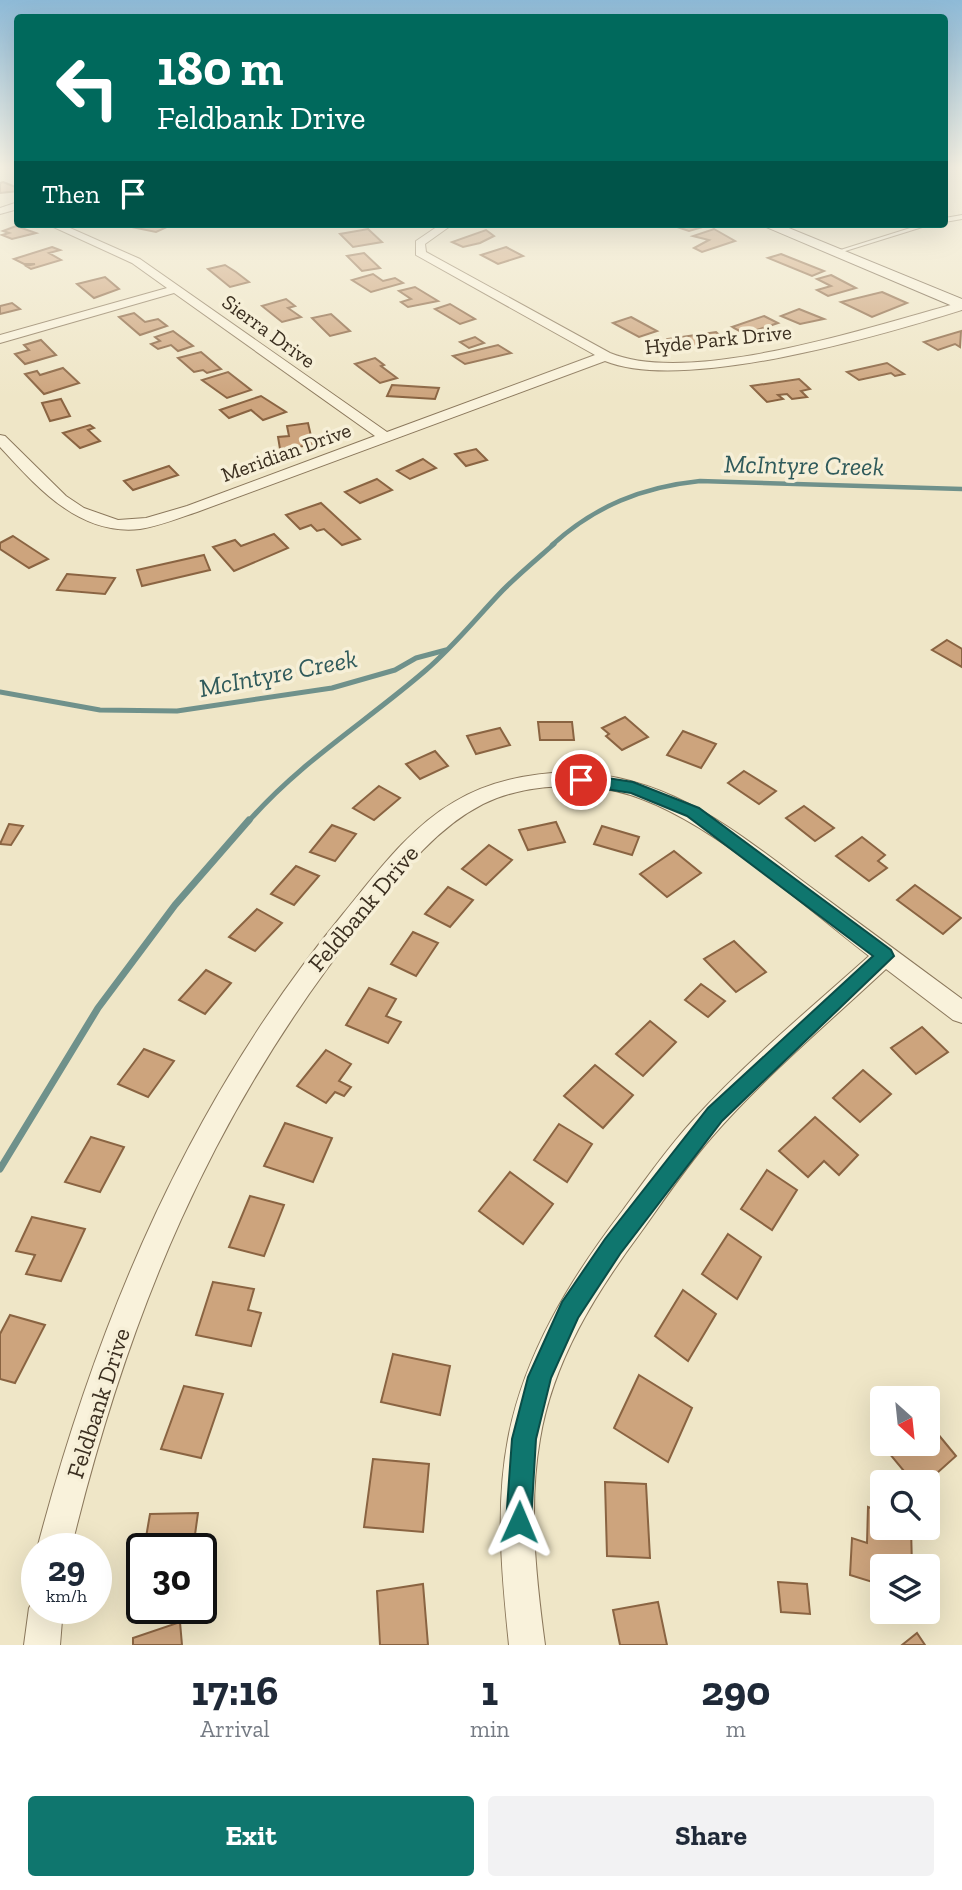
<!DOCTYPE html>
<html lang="en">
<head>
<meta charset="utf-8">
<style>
  body { margin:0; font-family:"Zilla Slab",serif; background:#f2f2f3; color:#1f2937; height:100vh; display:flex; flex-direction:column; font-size:26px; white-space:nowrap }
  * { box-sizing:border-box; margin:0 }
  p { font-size:23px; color:#747a83 }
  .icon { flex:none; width:38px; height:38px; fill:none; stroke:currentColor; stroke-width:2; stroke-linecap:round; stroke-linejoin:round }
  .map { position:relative; height:1645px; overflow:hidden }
  .side { display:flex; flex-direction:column; background:#fff; flex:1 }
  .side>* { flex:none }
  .hud { position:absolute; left:14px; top:14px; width:934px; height:214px; border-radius:7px; box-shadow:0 7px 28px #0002; background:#00695c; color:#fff; overflow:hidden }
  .needle { width:46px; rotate:153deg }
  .controls { position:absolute; left:870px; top:1386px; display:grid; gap:14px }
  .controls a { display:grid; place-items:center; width:70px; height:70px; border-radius:7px; background:#fff; box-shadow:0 7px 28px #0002; font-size:35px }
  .speed { position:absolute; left:21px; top:1533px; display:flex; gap:14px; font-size:35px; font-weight:700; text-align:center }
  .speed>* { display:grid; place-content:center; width:91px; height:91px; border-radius:50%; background:#fff; box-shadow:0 7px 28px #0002; line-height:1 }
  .speed small { font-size:18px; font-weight:400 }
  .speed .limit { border:4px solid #111; border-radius:10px; background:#fff; color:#111 }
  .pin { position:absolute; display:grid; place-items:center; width:60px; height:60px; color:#fff; margin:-30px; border:4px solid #fff; border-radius:50%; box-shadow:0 2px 7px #0007 }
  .me { position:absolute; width:77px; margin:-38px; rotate:1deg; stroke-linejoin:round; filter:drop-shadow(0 0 5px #0008) }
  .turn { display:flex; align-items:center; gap:24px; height:147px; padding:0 28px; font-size:32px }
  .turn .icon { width:91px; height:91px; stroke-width:2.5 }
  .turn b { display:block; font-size:49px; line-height:60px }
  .then { display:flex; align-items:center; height:66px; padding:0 28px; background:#0003; gap:14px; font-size:26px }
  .eta { display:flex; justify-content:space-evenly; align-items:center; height:119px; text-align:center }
  .eta b { font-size:42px; font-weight:700; line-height:49px }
  .action { display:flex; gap:14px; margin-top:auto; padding:14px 28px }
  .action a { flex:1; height:80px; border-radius:7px; background:#0f766e; color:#fff; font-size:28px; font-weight:700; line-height:80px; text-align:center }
  .action a+a { background:#f2f2f3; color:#1f2937 }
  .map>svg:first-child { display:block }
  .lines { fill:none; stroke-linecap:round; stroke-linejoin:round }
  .stream-far2 { stroke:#6f918b; stroke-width:4.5 }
  .stream-far1 { stroke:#6f918b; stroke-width:5 }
  .stream { stroke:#6f918b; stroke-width:7 }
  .building { fill:#cda47d; stroke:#8a6442; stroke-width:2 }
  .lane-casing { stroke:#8b785c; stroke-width:2 }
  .street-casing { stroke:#8b785c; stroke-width:2 }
  .secondary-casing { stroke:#6d593f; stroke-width:2 }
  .lane { fill:#f9f2db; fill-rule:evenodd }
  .street { fill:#f9f2db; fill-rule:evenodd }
  .secondary { fill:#f9f2db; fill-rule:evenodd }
  .route { fill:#0f766e; stroke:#0a4d48; stroke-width:2 }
  .labels { text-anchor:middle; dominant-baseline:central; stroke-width:7; stroke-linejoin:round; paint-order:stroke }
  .far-street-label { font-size:21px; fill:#3b2f20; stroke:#f6efd7 }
  .street-label { font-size:24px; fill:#3b2f20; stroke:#f6efd7 }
  .water-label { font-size:26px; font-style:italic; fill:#2f5a5b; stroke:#f6efd7 }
</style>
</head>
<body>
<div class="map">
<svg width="962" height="1645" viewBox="0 0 962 1645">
  <rect width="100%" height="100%" fill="#efe6c7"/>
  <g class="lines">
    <path class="stream-far2" d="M552,545c43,-39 90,-58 148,-64l262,8"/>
    <g class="stream-far1">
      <path d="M0,692l100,18 77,1 155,-23 63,-18 21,-12 30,-8"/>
      <path d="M248,822c52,-60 118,-100 178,-152 28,-24 51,-53 77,-80 16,-16 34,-31 51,-46"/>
    </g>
    <path class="stream" d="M0,1169l98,-161 77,-103 74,-85"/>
  </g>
  <g class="building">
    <path d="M3,182l15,6v3l-18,2v-10z"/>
    <path d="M157,224l10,3 -11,5 -34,-7z"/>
    <path d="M668,224h33l2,3 -14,4z"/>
    <path d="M16,226l20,7 -24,6 -10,-4 7,-2 -6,-2z"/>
    <path d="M368,229l14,13 -29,5 -13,-13z"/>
    <path d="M714,229l21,12 -33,11 -8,-4 15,-8 -16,-4z"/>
    <path d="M486,230l8,6 -14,7 -17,4 -11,-5z"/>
    <path d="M52,247l8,3 -11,3 12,7 -30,9 -5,-3 9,-2h-11l-10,-5z"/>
    <path d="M506,247l17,9 -25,8 -17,-9z"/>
    <path d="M364,253l16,15 -18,3 -15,-15z"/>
    <path d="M781,254l43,17 -12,5 -44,-18z"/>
    <path d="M225,265l11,7 13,10 -19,5 -22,-18z"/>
    <path d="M373,274l10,7 12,-3 8,5 -32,9 -19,-12z"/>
    <path d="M831,275l25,13 -28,8 -11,-6 14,-4 -14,-7z"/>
    <path d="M105,277l14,12 -25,9 -17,-14z"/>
    <path d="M415,287l23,14 -30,6 -7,-5 10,-3 -12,-8z"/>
    <path d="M882,292l25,11 -35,14 -31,-15z"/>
    <path d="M286,299l9,7 -7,2 13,9 -19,5 -20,-16z"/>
    <path d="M12,303l8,6 -20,5v-8z"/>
    <path d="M450,304l25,15 -15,5 -25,-15z"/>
    <path d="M799,309l25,10 -24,5 -19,-8z"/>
    <path d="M134,313l11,9 13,-3 9,7 -27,9 -21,-18z"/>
    <path d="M331,314l19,17 -20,5 -18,-18z"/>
    <path d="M764,316l14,7 -33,11 -13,-7z"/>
    <path d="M631,317l26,14 -18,6 -26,-14z"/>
    <path d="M173,331l20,15 -15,5 -7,-6 -13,4 -7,-5 9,-3 -5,-4z"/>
    <path d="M961,331l-1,16 -5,-3 -17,6 -14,-8z"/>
    <path d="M716,332l11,10 -49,7 -10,-10z"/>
    <path d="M475,337l9,6 -15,5 -9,-6z"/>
    <path d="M41,340l15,15 -31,9 -10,-10 14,-4 -5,-5z"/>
    <path d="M498,345l13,8 -46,11 -12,-8z"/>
    <path d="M201,352l20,17 -14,4 -4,-3 -9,2 -16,-14z"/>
    <path d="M375,358l9,7 -3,1 16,12 -17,5 -25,-19z"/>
    <path d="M887,363l17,11 -9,2 -4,-3 -32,7 -12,-8z"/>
    <path d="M63,368l16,15 -35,11 -19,-20 12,-3 3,4z"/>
    <path d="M228,372l23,18 -24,8 -25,-18z"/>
    <path d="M799,379l11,10 -9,2 6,6 -15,2 -5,-5 -9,1 5,4 -16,3 -16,-16z"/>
    <path d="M392,385l47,3 -4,11 -48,-3z"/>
    <path d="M261,396l25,16 -23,8 -12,-10 -22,8 -9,-8z"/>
    <path d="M61,399l9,17 -20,5 -8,-18z"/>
    <path d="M308,423l5,22 -33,4 -2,-12 11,-1 -2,-10z"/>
    <path d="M90,425l4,3 -6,2 12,11 -20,7 -17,-15z"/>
    <path d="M476,449l11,11 -21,6 -11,-12z"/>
    <path d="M423,459l13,9 -26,11 -13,-8z"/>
    <path d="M169,466l9,9 -45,15 -9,-9z"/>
    <path d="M377,479l15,11 -32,13 -15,-11z"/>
    <path d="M321,503l39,36 -18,6 -18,-16 -7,2 -6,-6 -11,4 -14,-14z"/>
    <path d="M274,534l14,14 -54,23 -21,-24 22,-7 6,6z"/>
    <path d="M13,536l35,23 -19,9 -29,-19v-6z"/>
    <path d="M204,555l6,15 -68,16 -5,-16z"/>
    <path d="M67,574l48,4 -10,16 -48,-4z"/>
    <path d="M947,640l15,9v18l-30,-17z"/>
    <path d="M625,717l23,20 -26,13 -16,-14 3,-2 -7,-6z"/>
    <path d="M538,722h34l2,18h-34z"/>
    <path d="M500,728l10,17 -34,9 -9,-18z"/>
    <path d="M683,731l33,13 -15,24 -34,-13z"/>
    <path d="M435,751l13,15 -28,13 -14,-15z"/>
    <path d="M744,771l32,20 -17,13 -31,-21z"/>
    <path d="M379,786l21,12 -26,22 -21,-12z"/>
    <path d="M804,806l30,22 -19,13 -29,-23z"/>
    <path d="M556,822l9,20 -37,8 -9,-20z"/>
    <path d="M9,824l14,2 -12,19 -11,-1z"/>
    <path d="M332,825l24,9 -21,27 -25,-9z"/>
    <path d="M602,826l37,11 -7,18 -38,-11z"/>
    <path d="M862,837l23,18 -7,6 9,7 -18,13 -33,-25z"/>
    <path d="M489,845l23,15 -26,25 -24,-16z"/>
    <path d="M674,851l27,22 -34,24 -27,-23z"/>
    <path d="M296,866l23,10 -25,29 -23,-11z"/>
    <path d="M915,885l46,33 -18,16 -46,-34z"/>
    <path d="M448,887l25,13 -23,27 -25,-13z"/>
    <path d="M257,909l25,14 -27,28 -26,-14z"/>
    <path d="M413,932l25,11 -22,33 -25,-12z"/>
    <path d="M734,941l32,31 -30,20 -32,-33z"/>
    <path d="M206,970l25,13 -26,31 -26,-14z"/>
    <path d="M701,984l24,17 -17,16 -23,-17z"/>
    <path d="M369,988l27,11 -10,17 15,6 -13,21 -42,-18z"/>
    <path d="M650,1021l26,21 -33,34 -27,-22z"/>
    <path d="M922,1027l26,25 -32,22 -25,-26z"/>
    <path d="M144,1049l30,12 -26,36 -30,-13z"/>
    <path d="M326,1050l25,14 -12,17 12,6 -7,9 -9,-4 -9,11 -29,-17z"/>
    <path d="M595,1065l38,30 -30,33 -39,-32z"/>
    <path d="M863,1070l28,24 -31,28 -27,-24z"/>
    <path d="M815,1117l43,38 -19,20 -15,-14 -16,16 -29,-26z"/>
    <path d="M285,1123l47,15 -19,44 -49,-16z"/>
    <path d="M559,1124l33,20 -25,38 -33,-22z"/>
    <path d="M91,1137l33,10 -24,45 -35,-10z"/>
    <path d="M767,1170l30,20 -25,40 -31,-21z"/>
    <path d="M510,1172l43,32 -30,40 -44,-33z"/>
    <path d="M250,1196l34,9 -20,51 -35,-9z"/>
    <path d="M32,1217l53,12 -24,52 -35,-7 9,-19 -19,-4z"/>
    <path d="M728,1234l33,23 -24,42 -35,-25z"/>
    <path d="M213,1282l41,7 -6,21 13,3 -10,33 -55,-11z"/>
    <path d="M683,1290l33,24 -28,47 -33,-25z"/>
    <path d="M10,1315l35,10 -30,58 -15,-4v-45z"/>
    <path d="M393,1354l57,12 -10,49 -59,-13z"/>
    <path d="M639,1375l53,33 -24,54 -54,-34z"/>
    <path d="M184,1386l39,8 -22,64 -40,-9z"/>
    <path d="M928,1422l28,34 -29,26h-14l-29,-35 4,-3h40z"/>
    <path d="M373,1459l56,5 -6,68 -59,-5z"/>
    <path d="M605,1482l41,2 4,74 -43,-2z"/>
    <path d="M868,1507l14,5v16h29l1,38h-30v19l-32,-10 2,-37 15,5z"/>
    <path d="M198,1513l-5,36h-49l6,-35z"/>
    <path d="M778,1582l29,2 3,30 -29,-2z"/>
    <path d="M423,1584l5,61h-48l-3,-54z"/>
    <path d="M658,1602l9,43h-47l-7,-35z"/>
    <path d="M180,1622l2,23h-49v-7z"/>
    <path d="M917,1633l8,12h-23z"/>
  </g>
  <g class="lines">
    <g class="lane-casing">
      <g id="lane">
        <path d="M962,215v4l-17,3v-4z"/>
        <path d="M923,224h9l-93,29 -5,-1z"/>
      </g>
    </g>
    <g class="street-casing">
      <g id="street">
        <path d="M18,202v7l-18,5v-6z"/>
        <path d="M47,224h14l79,35 247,173 208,-77 -179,-100v-14l25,-17h12l-28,20 1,8 184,101c83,34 265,-28 352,-51v8c-83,26 -278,83 -357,51l-408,151c-18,6 -38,14 -57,17 -61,7 -103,-42 -140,-82v-12l5,1 61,60 18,12 34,12 28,-2 41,-12 188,-70 -201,-143 -174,50v-8l167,-47 -35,-25z"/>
        <path d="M571,772c103,4 166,61 245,119 48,36 97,72 146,108v24l-9,-3 -67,-51c-59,55 -122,108 -175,169 -26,30 -47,62 -70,94 -46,62 -88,129 -101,207 -12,68 -4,138 5,206h-36c-7,-68 -14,-138 -1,-206 16,-85 63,-161 115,-229 23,-31 45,-63 72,-92 53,-58 115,-109 174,-162 -71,-54 -177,-154 -264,-167 -40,-6 -85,-3 -122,15 -51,26 -86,75 -121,119 -151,190 -234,391 -291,626h-34c61,-232 153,-449 306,-635 32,-39 66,-86 111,-112 35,-21 76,-29 117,-30z"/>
        <path d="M37,1594v14h26l-3,37h-36l5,-37z"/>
      </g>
    </g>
    <g class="secondary-casing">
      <path id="secondary" d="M759,224h20l183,75v11z"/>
    </g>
    <use href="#lane" class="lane"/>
    <use href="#street" class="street"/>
    <use href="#secondary" class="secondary"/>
  </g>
  <linearGradient id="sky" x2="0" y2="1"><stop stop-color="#8ebad7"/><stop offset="0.42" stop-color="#f8f4e6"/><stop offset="1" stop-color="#f8f4e6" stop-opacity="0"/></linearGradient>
  <rect width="962" height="398" fill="url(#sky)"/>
  <path class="route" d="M581,774l52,8 66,26 192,142 3,6 -172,165 -102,133 -42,64 -27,60 -15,61 -5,83 -3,9 -9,3 -9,-3 -4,-9 6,-83 16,-62 34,-75 43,-63 103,-131 165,-152 -186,-140 -56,-23 -56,-9 -2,-4z"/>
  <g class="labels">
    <g class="far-street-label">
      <text transform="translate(269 331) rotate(36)">Sierra Drive</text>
      <text transform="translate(718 339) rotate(-6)">Hyde Park Drive</text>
      <text transform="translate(286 452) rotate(-20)">Meridian Drive</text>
    </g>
    <g class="street-label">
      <text transform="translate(363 908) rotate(-50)">Feldbank Drive</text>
      <text transform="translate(98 1403) rotate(-72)">Feldbank Drive</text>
    </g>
    <g class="water-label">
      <text transform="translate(804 465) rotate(1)">McIntyre Creek</text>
      <text transform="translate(278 673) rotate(-11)">McIntyre Creek</text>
    </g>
  </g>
</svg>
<div class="controls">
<a><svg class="needle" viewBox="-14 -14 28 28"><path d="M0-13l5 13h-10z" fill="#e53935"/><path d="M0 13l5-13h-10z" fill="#747a83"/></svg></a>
<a><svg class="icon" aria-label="search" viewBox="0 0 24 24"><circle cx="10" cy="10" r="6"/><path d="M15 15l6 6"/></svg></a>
<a><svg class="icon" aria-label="layers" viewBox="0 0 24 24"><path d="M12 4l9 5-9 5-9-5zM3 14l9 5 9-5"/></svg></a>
</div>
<div class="speed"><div>29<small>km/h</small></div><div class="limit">30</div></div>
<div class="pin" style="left:581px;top:780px;background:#d93025"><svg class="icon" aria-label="arrive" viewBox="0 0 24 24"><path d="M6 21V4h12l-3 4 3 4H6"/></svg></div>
<svg class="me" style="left:519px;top:1522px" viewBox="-20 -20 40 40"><path d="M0-17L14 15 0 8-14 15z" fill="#0f766e" stroke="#fff" stroke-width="4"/></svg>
<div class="hud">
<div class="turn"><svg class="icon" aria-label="left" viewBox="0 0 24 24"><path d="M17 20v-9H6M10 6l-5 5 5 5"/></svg><div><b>180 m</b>Feldbank Drive</div></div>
<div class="then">Then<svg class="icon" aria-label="arrive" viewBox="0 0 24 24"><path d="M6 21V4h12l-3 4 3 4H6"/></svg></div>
</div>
</div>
<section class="side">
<div class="eta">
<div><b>17:16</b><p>Arrival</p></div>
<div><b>1</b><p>min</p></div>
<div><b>290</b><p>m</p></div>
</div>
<div class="action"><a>Exit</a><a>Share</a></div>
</section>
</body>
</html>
